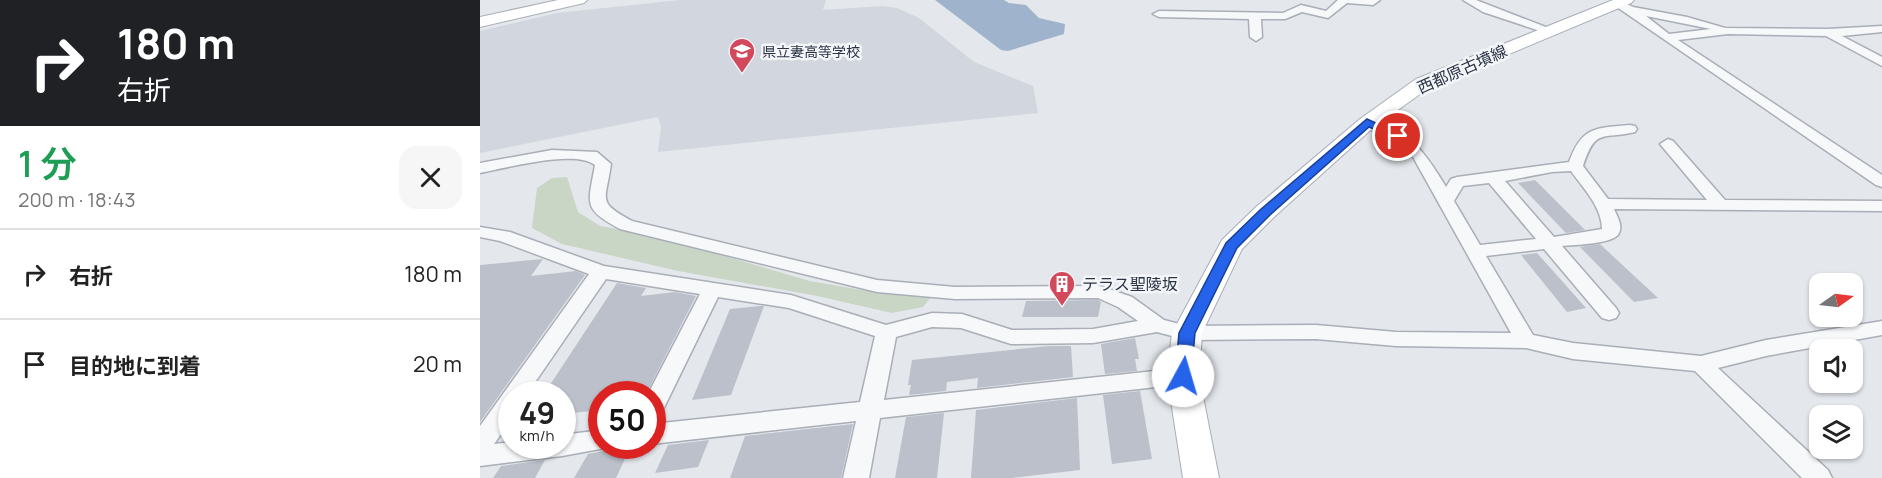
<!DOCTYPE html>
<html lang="ja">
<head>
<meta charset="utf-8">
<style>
  body { margin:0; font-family:Manrope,"Noto Sans JP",sans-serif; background:#f6f6f6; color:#222; height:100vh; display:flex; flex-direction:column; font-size:22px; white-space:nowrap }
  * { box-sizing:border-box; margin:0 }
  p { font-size:20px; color:#767676 }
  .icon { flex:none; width:33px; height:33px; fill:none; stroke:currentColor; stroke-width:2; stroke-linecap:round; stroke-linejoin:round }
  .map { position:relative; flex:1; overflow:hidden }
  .panel { display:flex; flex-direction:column; background:#fff; width:480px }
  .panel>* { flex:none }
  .hud { background:#202124; color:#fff; overflow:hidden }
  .needle { width:39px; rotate:76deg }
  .tools { position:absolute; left:1329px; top:273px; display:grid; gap:12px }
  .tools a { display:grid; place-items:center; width:54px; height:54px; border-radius:12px; background:#fff; box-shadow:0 2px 4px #0004; font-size:30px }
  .speed { position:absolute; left:18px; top:381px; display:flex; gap:12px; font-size:30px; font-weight:700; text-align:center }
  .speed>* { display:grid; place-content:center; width:78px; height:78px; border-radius:50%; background:#fff; box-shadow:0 2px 4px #0004; line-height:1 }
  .speed small { font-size:15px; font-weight:400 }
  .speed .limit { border:9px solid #d22; background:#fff; color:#111 }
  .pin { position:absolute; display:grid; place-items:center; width:51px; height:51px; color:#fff; margin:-26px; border:3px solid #fff; border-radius:50%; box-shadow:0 2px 6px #0007 }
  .me { position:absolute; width:66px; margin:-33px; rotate:6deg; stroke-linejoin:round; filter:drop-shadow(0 0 4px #0008) }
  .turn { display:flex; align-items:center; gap:21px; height:126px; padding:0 18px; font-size:27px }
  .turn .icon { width:78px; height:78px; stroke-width:2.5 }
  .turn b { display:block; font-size:42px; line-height:51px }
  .round { display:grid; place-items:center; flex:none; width:63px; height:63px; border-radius:18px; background:#f6f6f6 }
  .head { display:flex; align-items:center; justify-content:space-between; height:102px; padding:0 18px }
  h1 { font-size:36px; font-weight:600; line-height:45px; color:#1e9e55 }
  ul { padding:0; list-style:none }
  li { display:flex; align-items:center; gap:18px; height:90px; padding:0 18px; border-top:2px solid #e0e0e0 }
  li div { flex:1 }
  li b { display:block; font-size:22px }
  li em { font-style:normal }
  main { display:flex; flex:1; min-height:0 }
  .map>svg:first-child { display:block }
  .built { fill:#d2d6de }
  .green { fill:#c9d6c5 }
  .water { fill:#9fb4cc }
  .building { fill:#bbc0ca }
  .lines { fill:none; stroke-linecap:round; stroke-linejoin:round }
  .street-casing { stroke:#a9aeb7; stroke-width:3 }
  .secondary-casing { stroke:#a9aeb7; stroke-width:2 }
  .street { fill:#f7f8fa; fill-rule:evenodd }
  .secondary { fill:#fff; fill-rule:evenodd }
  .route { fill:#2563eb; stroke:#184099; stroke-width:1.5 }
  .labels { text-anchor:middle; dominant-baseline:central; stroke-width:5; stroke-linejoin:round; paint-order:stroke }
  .far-poi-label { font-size:14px; fill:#2b3445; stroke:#f4f6f9; text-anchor:start }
  .street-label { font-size:16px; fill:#2b3445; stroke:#f4f6f9 }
  .poi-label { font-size:16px; fill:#2b3445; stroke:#f4f6f9; text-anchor:start }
</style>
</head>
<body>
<main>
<section class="panel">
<div class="hud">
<div class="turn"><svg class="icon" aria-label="right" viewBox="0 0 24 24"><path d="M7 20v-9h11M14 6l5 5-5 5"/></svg><div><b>180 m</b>右折</div></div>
</div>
<div class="head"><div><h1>1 分</h1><p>200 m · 18:43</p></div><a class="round"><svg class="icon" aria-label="close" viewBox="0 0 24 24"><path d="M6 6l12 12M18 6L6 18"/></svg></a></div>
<ul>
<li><svg class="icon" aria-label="right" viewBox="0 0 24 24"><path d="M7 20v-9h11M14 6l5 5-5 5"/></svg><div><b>右折</b></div><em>180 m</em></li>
<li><svg class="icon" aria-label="arrive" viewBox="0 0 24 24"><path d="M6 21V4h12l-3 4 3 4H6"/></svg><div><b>目的地に到着</b></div><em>20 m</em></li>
</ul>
</section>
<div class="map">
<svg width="1402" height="478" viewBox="0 0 1402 478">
  <rect width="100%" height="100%" fill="#e4e7ec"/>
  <path class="built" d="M200,0h146l-3,10 59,-4 15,2 22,10 55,44 59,24 5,27 -380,39 3,-25 -3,-10 -178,36v-122l77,-18z"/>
  <path class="green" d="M87,177l11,35 22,14 52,9 158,46 75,13 47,2 -9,11 -31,6 -75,-17 -139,-25 -116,-27 -30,-16 5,-40 15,-10z"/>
  <path class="water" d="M455,0h69l5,3 17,2 13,13 26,6 -1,10 -56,17 -7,-1z"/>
  <g class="building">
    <path d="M1055,180l50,50 -19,3 -48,-50z"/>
    <path d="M1120,244l2,2 56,52 -24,4 -54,-55z"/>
    <path d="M1057,253l49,55 -19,4 -46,-57z"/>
    <path d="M63,259l-12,17 45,-5 9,4 -105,147v-157z"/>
    <path d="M137,283l29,5 -5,8 34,-4 21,4 -50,98h-44v16l-40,4v-20h-18z"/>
    <path d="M618,300l3,2 -3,15h-76l4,-16z"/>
    <path d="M280,306h4l-33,89 -39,5 38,-91z"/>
    <path d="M655,338l4,21h-4l2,12 -32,3 -4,-30z"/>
    <path d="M569,346h22l2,31 -96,11 1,-10 -31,4 -1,9 -37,4 2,-10h-3l4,-25z"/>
    <path d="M660,391l12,68 -40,5 -9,-69z"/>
    <path d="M597,398l3,72 -69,8h-40l5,-68z"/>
    <path d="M464,413l-7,65h-42l11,-61z"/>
    <path d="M373,424l-12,54h-111l15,-42z"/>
    <path d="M229,440l-11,27 -43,6 13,-28z"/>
    <path d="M151,446l-15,32h-42l14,-24z"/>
    <path d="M65,460l-10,18h-42l8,-12z"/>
  </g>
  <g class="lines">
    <g class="street-casing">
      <g id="street">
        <path d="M858,0h42l-7,5 -26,-2 -19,15 -26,-6 -17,7h-24l1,18 -6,4 -6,-4 -1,-18 -90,-2 -6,-3 6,-3 124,2 18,-8 25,6z"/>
        <path d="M983,0h13l80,31 -6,3 -4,-1 -63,-21z"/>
        <path d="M1139,0l14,7 54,10 38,11 103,1 54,-3v6l-40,4 40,21v9l-56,-30 -98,-2 -50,6 204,135v12l-6,-2 -262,-180v-4zM1166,16l65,13 -42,5z"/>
        <path d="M887,119c42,10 58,33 79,68l5,-8 6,-2 112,-15c13,-36 27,-34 61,-37l5,1 2,3 -2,3c-33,8 -39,-5 -52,34l25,33 99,1 -47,-56 8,-5 5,2 52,59 157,1v10l-268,-2c3,7 9,16 5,24 -4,11 -45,12 -57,13l54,62 3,5 -3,5 -7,2 -7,-2 -58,-69 -58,7 47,79 40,8 128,13 65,-16 116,-19v14l-116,21 -48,12 110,102 4,8h-30l-107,-107 -122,-12 -47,-11 -130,-2 -80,-7 -129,1 -30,-8 -64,11 -82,1 -50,-16 -29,-1 -36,10 -12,63 299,-32 8,2 3,6 -3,6 -8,2 -303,34 -11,60h-26l13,-57 -204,23v-20l208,-22 15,-66 -86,-28 -71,-11 -58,119 -8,3v-25h-4l52,-100 -94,-15 -79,115h-15v25l-18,25 18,-2v4h50v-11l40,-5v16l9,1 -49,9 -82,10v-40l109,-152 -89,-33 -20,-4v-10l30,5 94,34 187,29 95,30 46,-12 30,1 50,16 81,-1 45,-8 -20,-14 -20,-9 -143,1 -78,-7 -257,-63c-38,-21 -32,-24 -25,-64 -20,-16 -89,3 -115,8v-10l72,-13 45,2 14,12c-5,37 -15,38 21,57l245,59 78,7 145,-1 32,11 32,23 23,6 129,-1 80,7 115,1 -98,-176 -20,-18 -31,-13 -2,-3zM1091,171c12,17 31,36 31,58l-48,8 -49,-56 47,-9zM1009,183l47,56 -56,6 -26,-44 9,-15z"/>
      </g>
    </g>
    <g class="secondary-casing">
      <g id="secondary">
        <path d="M78,0h29l-3,3 -104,24v-10z"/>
        <path d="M1133,0h21l-3,3 -201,84 -56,40 -100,90 -32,32 -40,84 -3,43 20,102h-36l-16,-102 5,-43 50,-93 34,-33 104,-88 56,-40z"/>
      </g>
    </g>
    <use href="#street" class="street"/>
    <use href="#secondary" class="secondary"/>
  </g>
  <path class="route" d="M887,119l37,17 -6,3 -4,-1 -25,-11 -99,88 -33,33 -42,85 -4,43 -2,5 -6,2 -6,-2 -2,-5 4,-43 47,-90 34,-33z"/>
  <defs>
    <g id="school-pin" transform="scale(1.35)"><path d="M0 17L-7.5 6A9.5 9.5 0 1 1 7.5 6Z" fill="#d1495b" stroke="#f4f6f9"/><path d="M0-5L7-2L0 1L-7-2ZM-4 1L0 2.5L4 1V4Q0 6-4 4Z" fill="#fff"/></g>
    <g id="building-pin" transform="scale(1.35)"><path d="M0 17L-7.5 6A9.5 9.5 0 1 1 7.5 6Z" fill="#d1495b" stroke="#f4f6f9"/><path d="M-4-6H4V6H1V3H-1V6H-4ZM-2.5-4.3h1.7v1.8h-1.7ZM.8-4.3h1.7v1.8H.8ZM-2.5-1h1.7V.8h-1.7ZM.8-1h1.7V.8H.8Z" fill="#fff"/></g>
  </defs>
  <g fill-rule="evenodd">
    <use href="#school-pin" x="262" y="51"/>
    <use href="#building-pin" x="582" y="284"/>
  </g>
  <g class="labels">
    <g class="far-poi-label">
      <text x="282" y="51">県立妻高等学校</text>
    </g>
    <g class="street-label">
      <text transform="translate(982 69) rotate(-24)">西都原古墳線</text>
    </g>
    <g class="poi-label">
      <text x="602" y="284">テラス聖陵坂</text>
    </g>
  </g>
</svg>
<div class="tools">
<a><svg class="needle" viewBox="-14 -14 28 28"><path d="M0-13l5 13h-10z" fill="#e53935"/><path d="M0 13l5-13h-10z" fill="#767676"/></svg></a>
<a><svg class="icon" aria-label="sound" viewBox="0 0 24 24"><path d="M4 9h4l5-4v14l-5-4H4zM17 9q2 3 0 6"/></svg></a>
<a><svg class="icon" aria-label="layers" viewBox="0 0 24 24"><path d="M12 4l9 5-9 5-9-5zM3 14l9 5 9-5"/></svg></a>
</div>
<div class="speed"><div>49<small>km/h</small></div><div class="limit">50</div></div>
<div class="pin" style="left:918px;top:136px;background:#d93025"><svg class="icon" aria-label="arrive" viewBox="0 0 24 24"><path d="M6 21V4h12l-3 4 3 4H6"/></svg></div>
<svg class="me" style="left:703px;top:376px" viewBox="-20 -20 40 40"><circle r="19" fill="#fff"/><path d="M0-13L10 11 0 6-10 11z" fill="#2563eb"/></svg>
</div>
</main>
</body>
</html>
